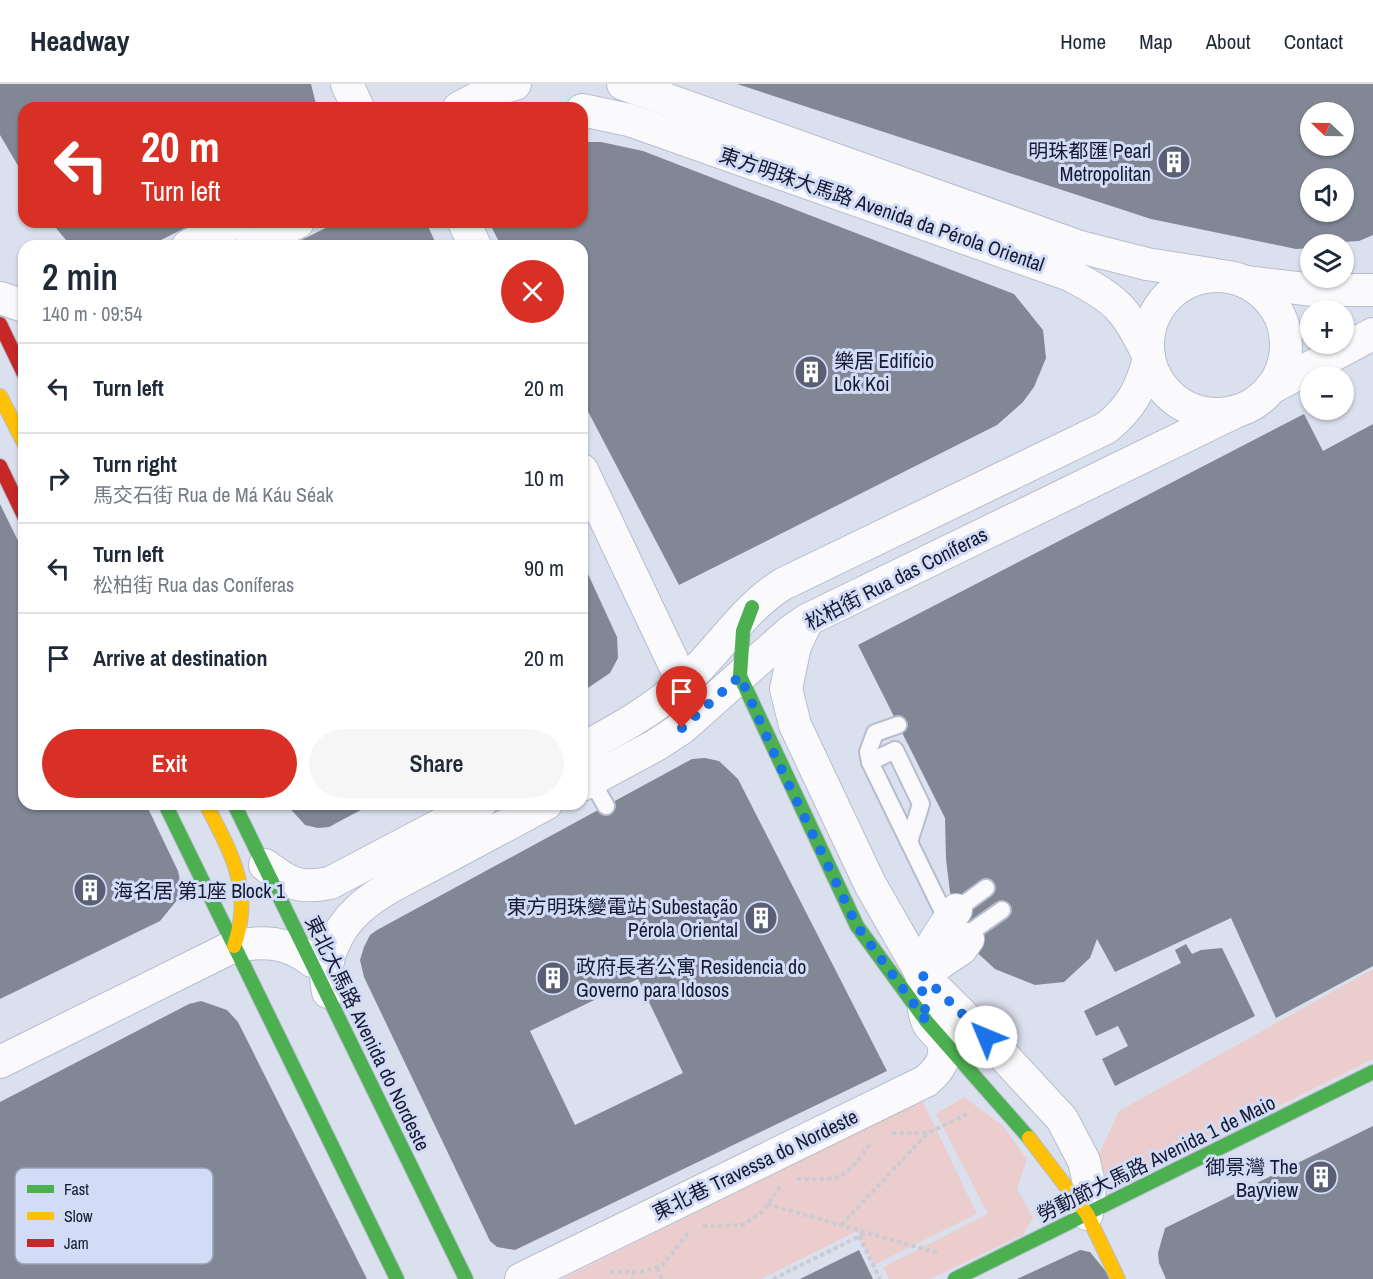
<!DOCTYPE html>
<html lang="en">
<head>
<meta charset="utf-8">
<style>
  body { margin:0; font-family:"Archivo Narrow","Noto Sans SC",sans-serif; background:#f6f6f7; color:#1f2937; height:100vh; display:flex; flex-direction:column; font-size:22px; white-space:nowrap }
  * { box-sizing:border-box; margin:0 }
  p { font-size:20px; color:#747a83 }
  .icon { flex:none; width:33px; height:33px; fill:none; stroke:currentColor; stroke-width:2; stroke-linecap:round; stroke-linejoin:round }
  .map { position:relative; flex:1; overflow:hidden }
  .side { position:absolute; left:18px; top:156px; width:570px; height:570px; display:flex; flex-direction:column; background:#fff; border-radius:18px; box-shadow:0 2px 4px #0004 }
  .side>* { flex:none }
  .guide { position:absolute; left:18px; top:18px; width:570px; height:126px; border-radius:18px; box-shadow:0 2px 4px #0004; background:#d93025; color:#fff; overflow:hidden }
  .needle { width:39px; rotate:292deg }
  .fabs { position:absolute; left:1300px; top:18px; display:grid; gap:12px }
  .fabs a { display:grid; place-items:center; width:54px; height:54px; border-radius:50%; background:#fff; box-shadow:0 2px 4px #0004; font-size:30px }
  .pin { position:absolute; display:grid; place-items:center; width:51px; height:51px; color:#fff; margin:-62px -26px; border-radius:50% 50% 50% 0; rotate:-45deg; box-shadow:0 0 6px #0007 }
  .pin .icon { rotate:45deg }
  .me { position:absolute; width:66px; margin:-33px; rotate:315deg; stroke-linejoin:round; filter:drop-shadow(0 0 4px #0008) }
  .turn { display:flex; align-items:center; gap:21px; height:126px; padding:0 24px; font-size:27px }
  .turn .icon { width:78px; height:78px; stroke-width:2.5 }
  .turn b { display:block; font-size:42px; line-height:51px }
  .round { display:grid; place-items:center; flex:none; width:63px; height:63px; border-radius:32px; background:#f6f6f7 }
  .summary { display:flex; align-items:center; justify-content:space-between; height:102px; padding:0 24px }
  h1 { font-size:36px; font-weight:600; line-height:45px }
  .primary-button { display:flex; gap:12px; margin-top:auto; padding:12px 24px }
  .primary-button a { flex:1; height:69px; border-radius:36px; background:#d93025; color:#fff; font-size:24px; font-weight:600; line-height:69px; text-align:center }
  .primary-button a+a { background:#f6f6f7; color:#1f2937 }
  ul { padding:0; list-style:none }
  li { display:flex; align-items:center; gap:18px; height:90px; padding:0 24px; border-top:2px solid #e0e1e3 }
  li div { flex:1 }
  li b { display:block; font-size:22px }
  li em { font-style:normal }
  header { display:flex; align-items:center; gap:36px; box-sizing:border-box; height:84px; padding:0 30px; background:#fff; border-bottom:2px solid #e0e1e3 }
  header strong { font-size:28px }
  nav { display:flex; gap:33px; margin-inline-start:auto; font-size:21px }
  .map>svg:first-child { display:block }
  .green { fill:#eccdce }
  .building { fill:#828796; fill-rule:evenodd }
  .lines { fill:none; stroke-linecap:round; stroke-linejoin:round }
  .lane-casing { stroke:#b7bdcf; stroke-width:20 }
  .street-casing { stroke:#b7bdcf; stroke-width:34 }
  .fast-casing { stroke:#b7bdcf; stroke-width:16 }
  .slow-casing { stroke:#b7bdcf; stroke-width:16 }
  .jam-casing { stroke:#b7bdcf; stroke-width:16 }
  .path { stroke:#caccd1; stroke-width:4; stroke-dasharray:4.5 3; stroke-linecap:butt }
  .lane { stroke:#fafafc; stroke-width:16 }
  .street { stroke:#fafafc; stroke-width:32 }
  .fast { stroke:#4caf50; stroke-width:14 }
  .slow { stroke:#ffc107; stroke-width:14 }
  .jam { stroke:#c62828; stroke-width:14 }
  .route { stroke:#1a73e8; stroke-width:10; stroke-dasharray:0 18 }
  .labels { text-anchor:middle; dominant-baseline:central; stroke-width:6; stroke-linejoin:round; paint-order:stroke }
  .poi-label { font-size:20px; fill:#141a31; stroke:#d3dcf6; text-anchor:end }
  .street-label { font-size:20px; fill:#141a31; stroke:#d3dcf6 }
  .key { fill:#d3dcf6; stroke:#9aa2bb; stroke-width:1.5 }
  .key-label { font-size:16px; fill:#141a31 }
</style>
</head>
<body>
<header>
<strong>Headway</strong>
<nav><a>Home</a><a>Map</a><a>About</a><a>Contact</a></nav>
</header>
<div class="map">
<svg width="1373" height="1195" viewBox="0 0 1373 1195">
  <rect width="100%" height="100%" fill="#dbe0ee"/>
  <g class="green">
    <path d="M1373,885v90l-268,134 -9,-33 23,-49z"/>
    <path d="M964,1013l39,29 24,33 -10,30 16,29 -10,17 -93,44h-41l-6,-12 105,-53 -52,-100z"/>
    <path d="M922,1016l55,114 -103,51 -17,-34 -96,48h-199z"/>
  </g>
  <g class="building">
    <path d="M0,0h311l5,20v4h-292v68l-24,-41z"/>
    <path d="M737,0h636v151l-14,6 -48,3v4l-15,1 -145,-30zM1311,28h33v34h-33zM1311,94h33v34h-33z"/>
    <path d="M582,58h19l42,9 371,143 29,36 3,28 -12,29 -11,15 -26,23 -318,160 -97,-185v-154h-81l-12,-24h93z"/>
    <path d="M51,138h146l-48,24h-78z"/>
    <path d="M338,138h88l11,24h-148z"/>
    <path d="M1304,330l19,37 50,-27v542l-97,52 -45,-100 -116,54 -18,-33 -7,19 -26,24 -29,3 -40,-16 -23,-21 -22,-56 -4,-33 -1,-41 -87,-173z"/>
    <path d="M0,420l24,49v251h122l32,67 3,14 -3,14 -18,22 -160,78z"/>
    <path d="M582,477l35,76 1,21 -8,15 -28,19z"/>
    <path d="M705,674l14,3 19,18 149,292 -372,179 -18,-3 -7,-6 -126,-264 -4,-17 4,-13 6,-12 7,-5 315,-171zM638,895l45,94 -108,52 -45,-94z"/>
    <path d="M286,720h86l-43,23 -11,1 -13,-3z"/>
    <path d="M1186,860l6,10 9,-4 21,-2 33,68 -140,70 -13,-27 26,-13 -10,-20 -22,10 -12,-25 97,-48 -6,-13z"/>
    <path d="M201,917l26,9 11,12 129,257h-367v-177l189,-98z"/>
    <path d="M1373,1042v153h-207l-7,-16 -1,-10 7,-25z"/>
    <path d="M859,1166l14,29h-73z"/>
    <path d="M1080,1166l10,2 22,27h-95z"/>
  </g>
  <g class="lines">
    <g class="lane-casing">
      <g id="lane">
        <path d="M898,641l-23,8 -7,19 2,10 79,162"/>
        <path d="M870,678l25,-12 26,54 -12,38"/>
        <path d="M591,696l15,26"/>
        <path d="M956,826l30,-22"/>
        <path d="M968,855l7,-10 27,-19"/>
      </g>
    </g>
    <g class="street-casing">
      <g id="street">
        <path d="M347,0l11,24"/>
        <path d="M623,0l457,163 67,17 69,11"/>
        <path d="M459,24l32,-17 24,-7"/>
        <path d="M582,26l47,10 441,155c47,25 56,33 79,82"/>
        <path d="M464,138l11,24"/>
        <path d="M188,162l47,-24"/>
        <path d="M251,162l47,-24"/>
        <circle cx="1217" cy="261" r="69"/>
        <path d="M1246,198l68,8h59"/>
        <path d="M0,214l24,8"/>
        <path d="M1271,304l102,-54"/>
        <path d="M582,386l101,213"/>
        <path d="M807,537l-12,25 -9,43 9,36 75,159 52,91 79,78 61,66 22,42 6,27 -3,26"/>
        <path d="M582,665c35,-19 70,-38 100,-65 36,-31 59,-74 101,-100l323,-156c25,-20 36,-40 43,-71"/>
        <path d="M582,701l74,-40 26,-17 109,-97 16,-11 430,-209"/>
        <path d="M265,781c25,19 34,24 65,18l150,-79"/>
        <path d="M922,891l39,-26 7,-10"/>
        <path d="M328,908c-7,-29 8,-62 30,-82 20,-19 46,-30 70,-43 39,-21 78,-42 118,-63"/>
        <path d="M0,978l234,-116c29,-5 54,-5 78,15"/>
        <path d="M521,1195l405,-198c13,-11 26,-27 14,-44 -4,-5 -10,-9 -12,-14 -4,-8 -6,-24 -6,-33 -2,-33 16,-55 34,-80"/>
      </g>
    </g>
    <g class="fast-casing">
      <g id="fast">
        <path d="M752,523l-9,24 -3,45 117,250 70,96 102,116"/>
        <path d="M165,720l232,475"/>
        <path d="M234,720l232,475"/>
        <path d="M955,1195l418,-207"/>
      </g>
    </g>
    <g class="slow-casing">
      <g id="slow">
        <path d="M0,312l24,47"/>
        <path d="M206,720c25,49 48,86 28,142"/>
        <path d="M1029,1054l58,76 31,65"/>
      </g>
    </g>
    <g class="jam-casing">
      <g id="jam">
        <path d="M0,240l24,50"/>
        <path d="M0,382l24,50"/>
      </g>
    </g>
    <g class="path">
      <path d="M892,1049h36l39,-19"/>
      <path d="M797,1095c50,1 45,1 75,-37"/>
      <path d="M767,1120l171,49"/>
      <path d="M841,1141l86,-91"/>
      <path d="M703,1142l40,-1 19,-13 18,-25"/>
      <path d="M859,1152l21,43"/>
      <path d="M657,1184l5,11"/>
      <path d="M610,1188h24l-2,7"/>
      <path d="M640,1188l22,-6 26,-33"/>
      <path d="M773,1195l93,-46"/>
    </g>
    <use href="#lane" class="lane"/>
    <use href="#street" class="street"/>
    <use href="#fast" class="fast"/>
    <use href="#slow" class="slow"/>
    <use href="#jam" class="jam"/>
  </g>
  <g class="lines">
    <path class="route" d="M682,644l58,-52 37,84 80,166 70,96 -5,-32v-15l64,62"/>
  </g>
  <defs>
    <g id="building-disc" transform="scale(1.725)"><circle r="9.5" fill="#5a5f73" stroke="#d3dcf6"/><path d="M-4-6H4V6H1V3H-1V6H-4ZM-2.5-4.3h1.7v1.8h-1.7ZM.8-4.3h1.7v1.8H.8ZM-2.5-1h1.7V.8h-1.7ZM.8-1h1.7V.8H.8Z" fill="#fff"/></g>
  </defs>
  <g fill-rule="evenodd">
    <use href="#building-disc" x="1174" y="78"/>
    <use href="#building-disc" x="811" y="288"/>
    <use href="#building-disc" x="90" y="806"/>
    <use href="#building-disc" x="761" y="834"/>
    <use href="#building-disc" x="553" y="894"/>
    <use href="#building-disc" x="1321" y="1093"/>
  </g>
  <g class="labels">
    <g class="poi-label">
      <text x="1151" y="66">明珠都匯 Pearl<tspan x="1151" dy="23">Metropolitan</tspan></text>
      <text x="834" y="276" text-anchor="start">樂居 Edifício<tspan x="834" dy="23">Lok Koi</tspan></text>
      <text x="113" y="806" text-anchor="start">海名居 第1座 Block 1</text>
      <text x="738" y="822">東方明珠變電站 Subestação<tspan x="738" dy="23">Pérola Oriental</tspan></text>
      <text x="576" y="882" text-anchor="start">政府長者公寓 Residencia do<tspan x="576" dy="23">Governo para Idosos</tspan></text>
      <text x="1298" y="1082">御景灣 The<tspan x="1298" dy="23">Bayview</tspan></text>
    </g>
    <g class="street-label">
      <text transform="translate(882 125) rotate(19)">東方明珠大馬路 Avenida da Pérola Oriental</text>
      <text transform="translate(896 494) rotate(-27)">松柏街 Rua das Coníferas</text>
      <text transform="translate(368 949) rotate(64)">東北大馬路 Avenida do Nordeste</text>
      <text transform="translate(1156 1074) rotate(-26)">勞動節大馬路 Avenida 1 de Maio</text>
      <text transform="translate(755 1080) rotate(-26)">東北巷 Travessa do Nordeste</text>
    </g>
  </g>
  <rect x="15" y="1084" width="198" height="96" rx="9" class="key"/>
  <rect x="27" y="1101" width="27" height="8" fill="#4caf50"/>
  <rect x="27" y="1128" width="27" height="8" fill="#ffc107"/>
  <rect x="27" y="1155" width="27" height="8" fill="#c62828"/>
  <g class="key-label">
    <text x="64" y="1111">Fast</text>
    <text x="64" y="1138">Slow</text>
    <text x="64" y="1165">Jam</text>
  </g>
</svg>
<div class="fabs">
<a><svg class="needle" viewBox="-14 -14 28 28"><path d="M0-13l5 13h-10z" fill="#e53935"/><path d="M0 13l5-13h-10z" fill="#747a83"/></svg></a>
<a><svg class="icon" aria-label="sound" viewBox="0 0 24 24"><path d="M4 9h4l5-4v14l-5-4H4zM17 9q2 3 0 6"/></svg></a>
<a><svg class="icon" aria-label="layers" viewBox="0 0 24 24"><path d="M12 4l9 5-9 5-9-5zM3 14l9 5 9-5"/></svg></a>
<a>+</a>
<a>−</a>
</div>
<div class="pin" style="left:682px;top:644px;background:#d93025"><svg class="icon" aria-label="arrive" viewBox="0 0 24 24"><path d="M6 21V4h12l-3 4 3 4H6"/></svg></div>
<svg class="me" style="left:986px;top:953px" viewBox="-20 -20 40 40"><circle r="19" fill="#fff"/><path d="M0-13L10 11 0 6-10 11z" fill="#1a73e8"/></svg>
<div class="guide">
<div class="turn"><svg class="icon" aria-label="left" viewBox="0 0 24 24"><path d="M17 20v-9H6M10 6l-5 5 5 5"/></svg><div><b>20 m</b>Turn left</div></div>
</div>
<section class="side">
<div class="summary"><div><h1>2 min</h1><p>140 m · 09:54</p></div><a class="round" style="background:#d93025;color:#fff"><svg class="icon" aria-label="close" viewBox="0 0 24 24"><path d="M6 6l12 12M18 6L6 18"/></svg></a></div>
<ul>
<li><svg class="icon" aria-label="left" viewBox="0 0 24 24"><path d="M17 20v-9H6M10 6l-5 5 5 5"/></svg><div><b>Turn left</b></div><em>20 m</em></li>
<li><svg class="icon" aria-label="right" viewBox="0 0 24 24"><path d="M7 20v-9h11M14 6l5 5-5 5"/></svg><div><b>Turn right</b><p>馬交石街 Rua de Má Káu Séak</p></div><em>10 m</em></li>
<li><svg class="icon" aria-label="left" viewBox="0 0 24 24"><path d="M17 20v-9H6M10 6l-5 5 5 5"/></svg><div><b>Turn left</b><p>松柏街 Rua das Coníferas</p></div><em>90 m</em></li>
<li><svg class="icon" aria-label="arrive" viewBox="0 0 24 24"><path d="M6 21V4h12l-3 4 3 4H6"/></svg><div><b>Arrive at destination</b></div><em>20 m</em></li>
</ul>
<div class="primary-button"><a>Exit</a><a>Share</a></div>
</section>
</div>
</body>
</html>
